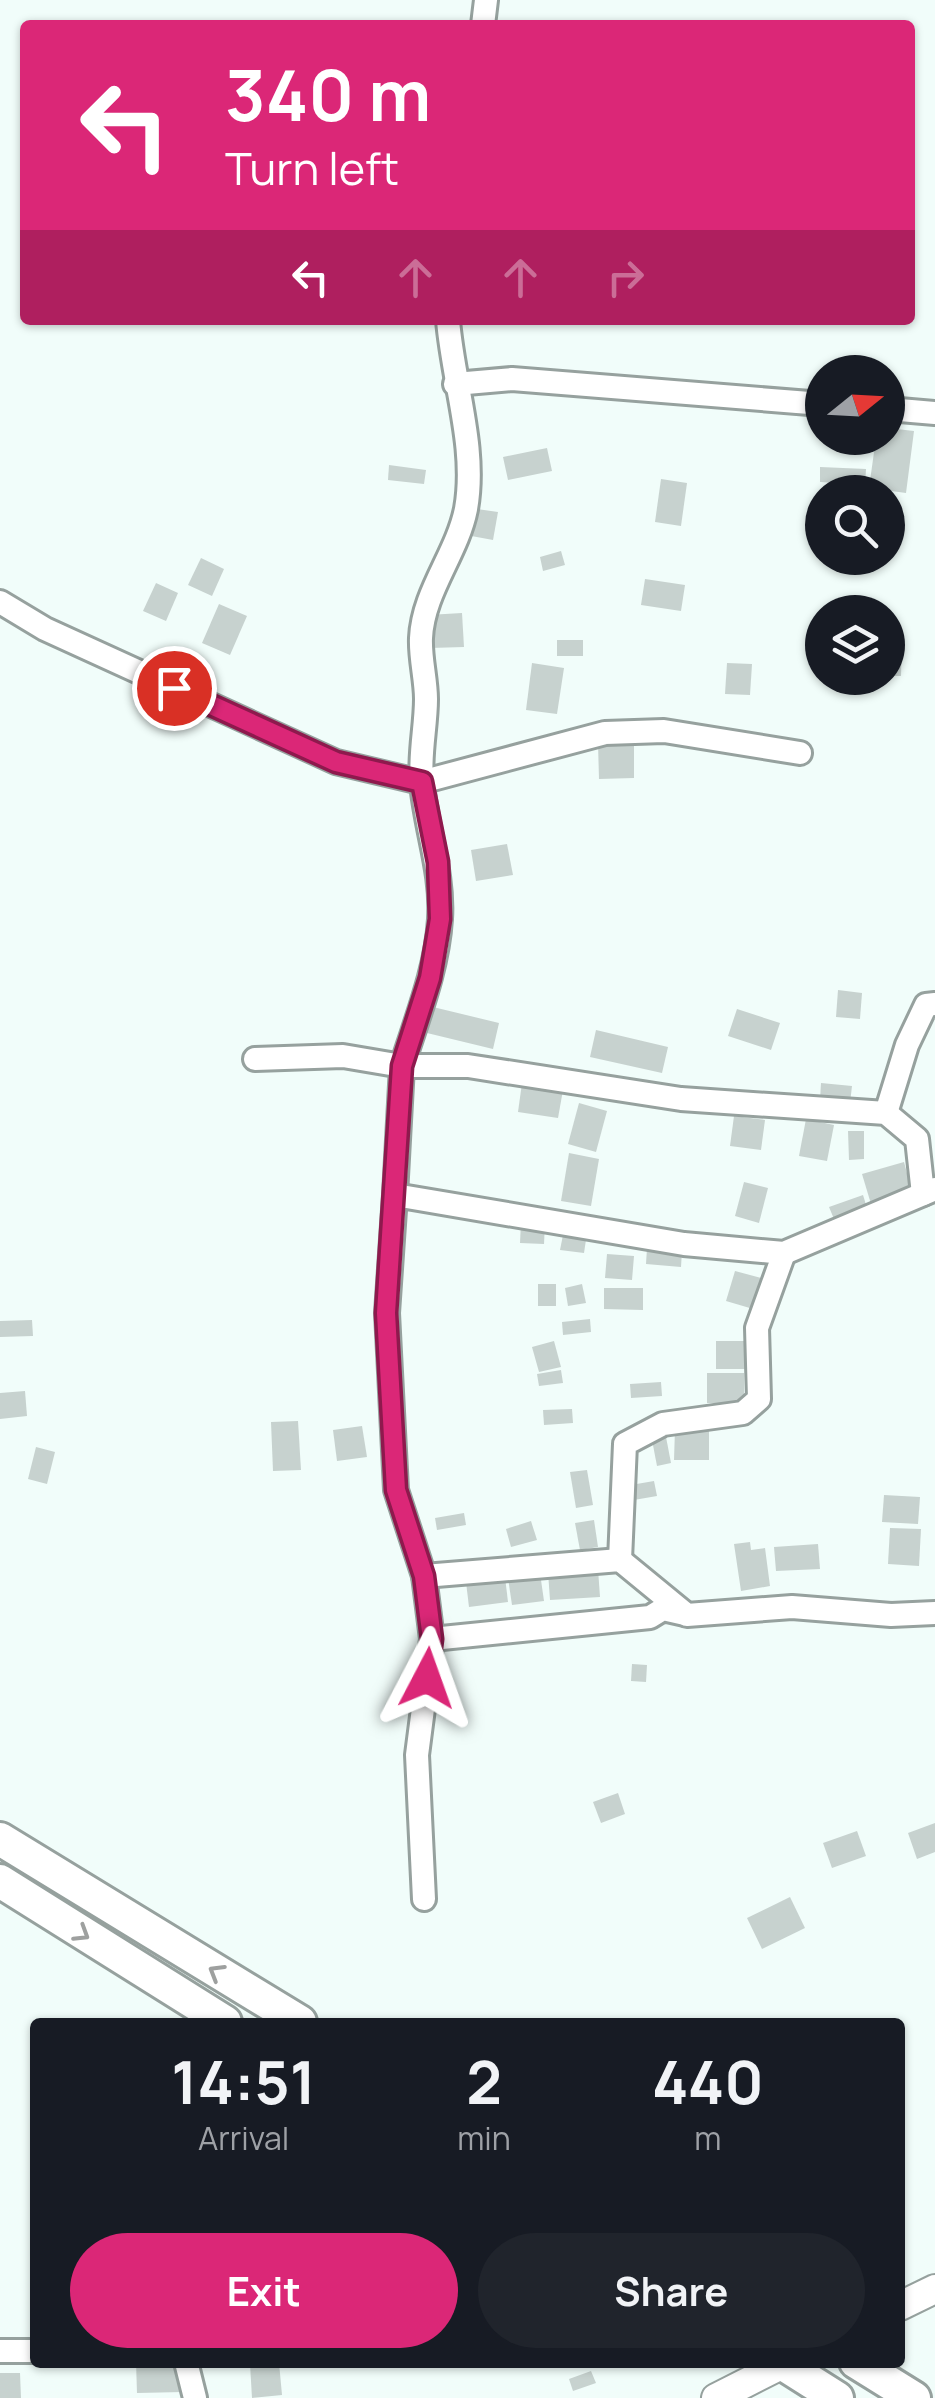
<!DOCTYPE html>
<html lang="en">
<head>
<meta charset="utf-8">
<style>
  body { margin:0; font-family:Manrope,sans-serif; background:#20242c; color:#f1f3f6; height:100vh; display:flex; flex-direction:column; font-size:38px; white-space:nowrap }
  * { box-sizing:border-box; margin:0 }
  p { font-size:32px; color:#9ea1a6 }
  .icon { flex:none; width:55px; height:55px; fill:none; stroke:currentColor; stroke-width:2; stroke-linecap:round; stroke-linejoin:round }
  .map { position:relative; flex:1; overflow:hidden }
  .drawer { position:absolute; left:30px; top:2018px; width:875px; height:350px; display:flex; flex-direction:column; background:#171b24; border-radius:10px; box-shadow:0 2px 8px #0004 }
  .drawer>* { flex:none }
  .banner { position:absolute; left:20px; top:20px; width:895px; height:305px; border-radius:10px; box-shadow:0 2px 8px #0004; background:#db2777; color:#fff; overflow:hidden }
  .needle { width:65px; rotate:72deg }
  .fabs { position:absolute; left:805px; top:355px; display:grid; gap:20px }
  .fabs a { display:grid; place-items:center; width:100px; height:100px; border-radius:50%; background:#171b24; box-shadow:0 2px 8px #0004; font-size:50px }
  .pin { position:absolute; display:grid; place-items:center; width:85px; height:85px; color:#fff; margin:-42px; border:5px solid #fff; border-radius:50%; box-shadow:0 2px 10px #0007 }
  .me { position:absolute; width:110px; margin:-55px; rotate:4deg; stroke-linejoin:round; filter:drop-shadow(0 0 8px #0008) }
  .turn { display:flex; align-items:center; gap:35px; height:210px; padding:0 40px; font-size:45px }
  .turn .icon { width:130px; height:130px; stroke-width:2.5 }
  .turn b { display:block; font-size:70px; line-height:85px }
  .lanes { display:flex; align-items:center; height:95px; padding:0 40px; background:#0003; justify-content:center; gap:50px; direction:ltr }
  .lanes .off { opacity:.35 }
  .eta { display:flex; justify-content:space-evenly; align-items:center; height:170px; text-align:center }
  .eta b { font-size:60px; font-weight:700; line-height:70px }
  .cta { display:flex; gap:20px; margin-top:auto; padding:20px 40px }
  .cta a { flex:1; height:115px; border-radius:60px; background:#db2777; color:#fff; font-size:40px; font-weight:700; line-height:115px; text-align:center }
  .cta a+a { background:#20242c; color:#f1f3f6 }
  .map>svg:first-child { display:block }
  .building { fill:#c7d2cf }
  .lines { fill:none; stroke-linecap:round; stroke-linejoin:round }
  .minor-casing { stroke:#96a19e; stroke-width:28 }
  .major-casing { stroke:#96a19e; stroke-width:32 }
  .highway-casing { stroke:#96a19e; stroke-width:38 }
  .minor { stroke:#fff; stroke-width:22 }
  .major { stroke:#fff; stroke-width:28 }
  .highway { stroke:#fff; stroke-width:32 }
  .oneway { stroke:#9ea09f }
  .route-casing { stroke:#8e194d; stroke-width:25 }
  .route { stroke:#db2777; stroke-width:18 }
</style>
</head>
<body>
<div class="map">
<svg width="935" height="2398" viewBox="0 0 935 2398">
  <rect width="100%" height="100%" fill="#f1fdfa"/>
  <g class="building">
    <path d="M888,428l26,3 -8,62 -37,-5 7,-50h12z"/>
    <path d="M547,448l5,23 -44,9 -5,-23z"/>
    <path d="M389,465l37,5 -2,14 -36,-4z"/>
    <path d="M820,467l46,2 -1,16 -45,-3z"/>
    <path d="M661,479l26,4 -6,43 -26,-4z"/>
    <path d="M470,508l28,4 -5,28 -27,-5z"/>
    <path d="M561,551l4,14 -22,6 -3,-14z"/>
    <path d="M201,558l23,11 -12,27 -24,-11z"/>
    <path d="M645,579l40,6 -4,26 -40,-6z"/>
    <path d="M156,583l22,10 -12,28 -23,-10z"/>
    <path d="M219,604l28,12 -17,39 -28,-12z"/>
    <path d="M462,613l2,34 -34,1 -2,-33z"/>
    <path d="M888,637l14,1 -1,38h-13z"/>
    <rect x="557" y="640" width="26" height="16"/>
    <path d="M532,663l32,5 -7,46 -31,-4z"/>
    <path d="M727,663l25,1 -2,31 -25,-1z"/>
    <path d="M598,743h36v35l-35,1z"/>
    <path d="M507,844l6,31 -37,6 -5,-31z"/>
    <path d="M838,990l24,3 -2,26 -24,-2z"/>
    <path d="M433,1007l66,16 -6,26 -66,-16z"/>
    <path d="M737,1009l43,14 -9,27 -43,-14z"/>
    <path d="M596,1030l72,17 -6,26 -72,-16z"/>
    <path d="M522,1083l41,7 -5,28 -40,-6z"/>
    <path d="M821,1083l31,3 -2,17 -30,-3z"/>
    <path d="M579,1103l28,8 -11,41 -28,-8z"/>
    <path d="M734,1116l31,4 -4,30 -31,-4z"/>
    <path d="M806,1119l28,6 -7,36 -28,-5z"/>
    <path d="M848,1131h16v28l-15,1z"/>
    <path d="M569,1153l30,6 -8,47 -30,-5z"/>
    <path d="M904,1162l8,30 -41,12 -9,-30z"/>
    <path d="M744,1182l24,6 -9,35 -24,-7z"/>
    <path d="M863,1195l4,13 -33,11 -5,-12z"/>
    <path d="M521,1222l24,1 -1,21 -24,-1z"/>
    <path d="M564,1230l23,3 -3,20 -24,-3z"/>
    <path d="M647,1248l35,3 -1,16 -35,-3z"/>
    <path d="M607,1254l27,2 -2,24 -27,-2z"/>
    <path d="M735,1271l34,9 -9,31 -34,-10z"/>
    <rect x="538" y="1284" width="18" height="22"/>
    <path d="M582,1284l4,19 -18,3 -3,-18z"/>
    <path d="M604,1288h39v22l-39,-1z"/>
    <path d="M590,1319l1,13 -28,3 -1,-13z"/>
    <path d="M32,1320l1,16 -33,1v-16z"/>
    <path d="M554,1341l7,26 -22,5 -7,-25z"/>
    <rect x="716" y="1341" width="30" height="28"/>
    <path d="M561,1370l2,13 -24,3 -2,-12z"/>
    <rect x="707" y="1373" width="37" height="30"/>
    <path d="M661,1382l1,14 -31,2 -1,-14z"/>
    <path d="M25,1391l2,25 -27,3v-26z"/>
    <path d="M572,1409l1,14 -29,2 -1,-15z"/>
    <path d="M298,1421l3,49 -28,1 -2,-49z"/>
    <path d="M362,1426l5,31 -30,4 -4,-31z"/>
    <path d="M675,1428h34v32h-35z"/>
    <path d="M666,1437l5,26 -14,3 -5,-26z"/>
    <path d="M36,1447l19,5 -8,32 -19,-5z"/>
    <path d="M587,1470l6,35 -17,3 -6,-36z"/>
    <path d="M654,1481l3,15 -29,5 -3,-15z"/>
    <path d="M884,1495l36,2 -2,27 -36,-2z"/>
    <path d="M464,1513l2,12 -29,5 -2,-12z"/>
    <path d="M594,1520l4,27 -18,3 -5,-27z"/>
    <path d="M531,1521l6,19 -26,7 -5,-18z"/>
    <path d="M890,1528l31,1 -2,37 -31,-2z"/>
    <path d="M750,1542l1,8 14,-2 5,38 -29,5 -7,-47z"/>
    <path d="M818,1544l2,25 -44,2 -2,-24z"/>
    <path d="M598,1569l2,28 -50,3 -2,-28z"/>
    <path d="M540,1573l4,28 -32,4 -4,-27z"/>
    <path d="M505,1577l3,25 -39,5 -3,-25z"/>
    <path d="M632,1664l15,1 -1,17 -15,-1z"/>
    <path d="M618,1793l7,21 -24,9 -8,-21z"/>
    <path d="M935,1823v29l-18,7 -9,-26z"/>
    <path d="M857,1831l9,25 -34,12 -9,-25z"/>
    <path d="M790,1897l15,31 -43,21 -15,-31z"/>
    <path d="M136,2362h46l1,30 -46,1z"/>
    <path d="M279,2363l3,32 -30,3 -2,-34z"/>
    <path d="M591,2371l5,12 -23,8 -4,-12z"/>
    <path d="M0,2373h20l1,25h-21z"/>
  </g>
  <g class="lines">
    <g class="minor-casing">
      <g id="minor">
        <path d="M483,25l3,-25"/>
        <path d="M455,384l57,-5 310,25"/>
        <path d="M888,409l47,4"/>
        <path d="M0,602l45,27 291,133 85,20 184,-49 59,-2 136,22"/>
        <path d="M255,1059l88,-3 59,10c15,-48 35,-97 38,-147 3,-47 -14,-90 -18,-136 -3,-28 4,-56 4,-84 0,-20 -6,-41 -5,-61 2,-46 36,-84 45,-129 11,-62 -13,-126 -18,-189"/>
        <path d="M886,1113l21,-68 19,-40 9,-1"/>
        <path d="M395,1195l7,-129h66l213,33 205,14 31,26 6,55"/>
        <path d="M620,1560l5,-116 38,-20 80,-11 16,-14 -2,-71 27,-75"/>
        <path d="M424,1576l196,-16 67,55 105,-8 99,8 44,-2"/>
        <path d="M432,1639l218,-22 13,-8 22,5"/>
        <path d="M424,1899l-7,-144 15,-116 -8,-63 -28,-86 -9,-177 8,-118 289,49 100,9 151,-64"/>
        <path d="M0,2351h35"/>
        <path d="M186,2362l9,36"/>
      </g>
    </g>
    <g class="major-casing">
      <g id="major">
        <path d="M900,2306l35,-17"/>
        <path d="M716,2398l71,-36"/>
      </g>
    </g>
    <g class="highway-casing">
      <g id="highway">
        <path d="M0,1839l300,183"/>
        <path d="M0,1881l225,141"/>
        <path d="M780,2362l57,36"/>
        <path d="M856,2362l58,36"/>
      </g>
    </g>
    <use href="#minor" class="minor"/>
    <use href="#major" class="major"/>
    <use href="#highway" class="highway"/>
  </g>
  <defs><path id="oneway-chevron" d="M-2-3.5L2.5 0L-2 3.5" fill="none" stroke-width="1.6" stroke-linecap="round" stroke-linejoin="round" transform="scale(2.5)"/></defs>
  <g class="oneway">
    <use href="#oneway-chevron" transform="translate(82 1934) rotate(32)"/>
    <use href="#oneway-chevron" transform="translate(216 1972) rotate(-149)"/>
  </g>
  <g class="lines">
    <g class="route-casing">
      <path id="route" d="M174,688l162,74 86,20 16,80 2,57 -10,59 -28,88 -16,247 10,177 28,86 8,63 -5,39"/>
    </g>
    <use href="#route" class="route"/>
  </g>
</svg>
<div class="fabs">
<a><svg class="needle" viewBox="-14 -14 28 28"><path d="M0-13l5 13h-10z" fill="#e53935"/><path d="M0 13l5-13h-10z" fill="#9ea1a6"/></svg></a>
<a><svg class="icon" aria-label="search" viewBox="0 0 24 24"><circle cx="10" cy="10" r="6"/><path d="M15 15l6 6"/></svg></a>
<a><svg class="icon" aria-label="layers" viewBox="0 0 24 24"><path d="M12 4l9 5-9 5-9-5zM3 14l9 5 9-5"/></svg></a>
</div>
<div class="pin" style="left:174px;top:688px;background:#d93025"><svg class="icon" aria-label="arrive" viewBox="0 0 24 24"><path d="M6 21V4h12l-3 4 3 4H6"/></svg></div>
<svg class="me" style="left:427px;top:1678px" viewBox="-20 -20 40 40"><path d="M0-17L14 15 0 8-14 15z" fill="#db2777" stroke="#fff" stroke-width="4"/></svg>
<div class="banner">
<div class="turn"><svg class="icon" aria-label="left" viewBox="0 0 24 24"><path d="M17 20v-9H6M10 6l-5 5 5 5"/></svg><div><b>340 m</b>Turn left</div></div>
<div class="lanes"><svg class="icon" aria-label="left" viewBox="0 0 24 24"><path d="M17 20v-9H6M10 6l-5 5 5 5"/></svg><svg class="icon off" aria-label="ahead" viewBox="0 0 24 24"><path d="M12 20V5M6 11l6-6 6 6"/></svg><svg class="icon off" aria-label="ahead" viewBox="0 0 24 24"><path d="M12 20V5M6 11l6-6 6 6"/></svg><svg class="icon off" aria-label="right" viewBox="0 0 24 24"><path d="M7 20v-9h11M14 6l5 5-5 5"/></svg></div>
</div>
<section class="drawer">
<div class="eta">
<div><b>14:51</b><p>Arrival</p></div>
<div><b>2</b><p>min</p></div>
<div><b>440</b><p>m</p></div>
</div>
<div class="cta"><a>Exit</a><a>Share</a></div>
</section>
</div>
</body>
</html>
